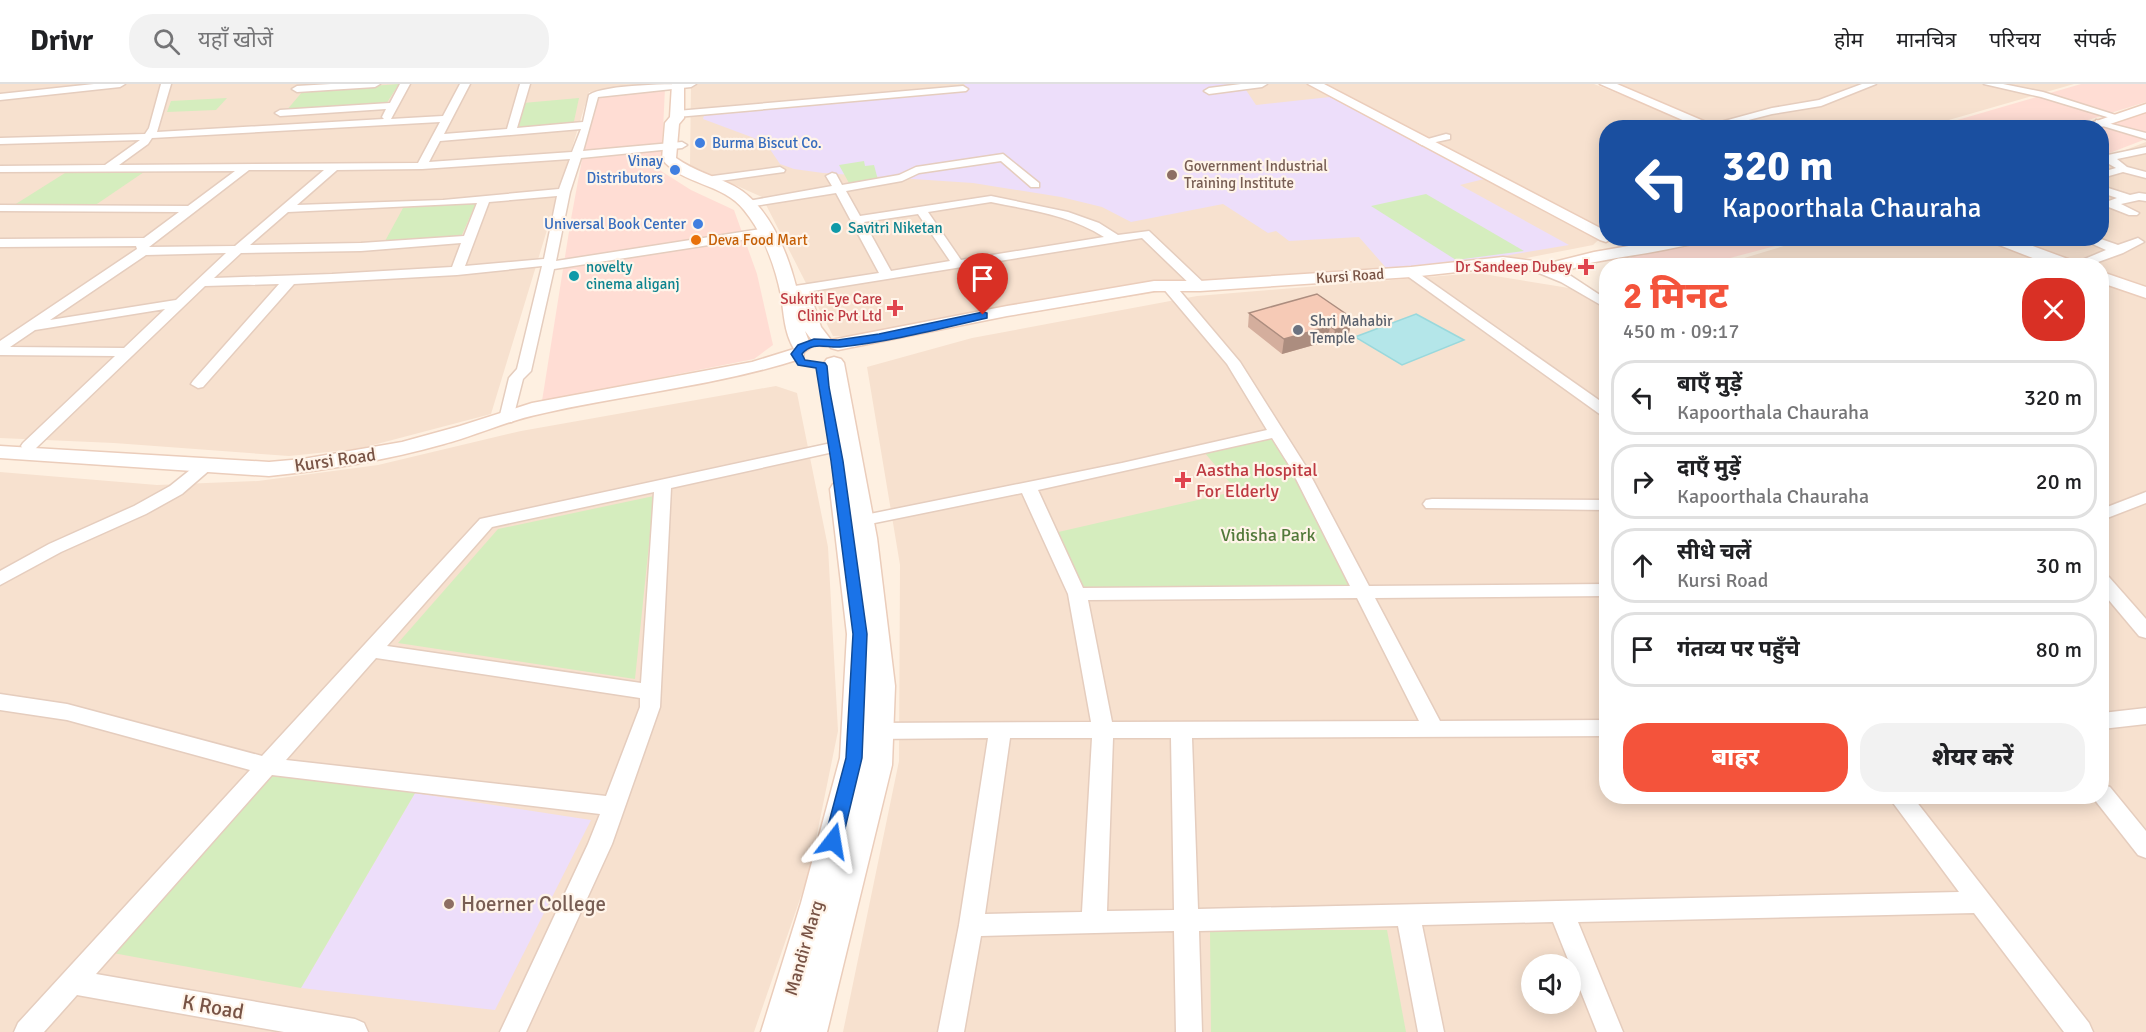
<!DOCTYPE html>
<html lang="hi">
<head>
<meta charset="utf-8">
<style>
  body { margin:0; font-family:Signika,"Noto Sans Devanagari",sans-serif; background:#f2f2f2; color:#202124; height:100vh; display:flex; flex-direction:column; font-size:22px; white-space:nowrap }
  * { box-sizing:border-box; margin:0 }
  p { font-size:20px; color:#757577 }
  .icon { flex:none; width:33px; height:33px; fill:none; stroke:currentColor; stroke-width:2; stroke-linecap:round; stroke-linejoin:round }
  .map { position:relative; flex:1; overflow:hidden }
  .side { position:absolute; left:1599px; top:174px; width:510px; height:546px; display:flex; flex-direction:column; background:#fff; border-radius:24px; box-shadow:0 3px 15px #0003 }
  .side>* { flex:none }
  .hud { position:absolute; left:1599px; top:36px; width:510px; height:126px; border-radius:24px; box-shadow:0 3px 15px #0003; background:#1a4fa0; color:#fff; overflow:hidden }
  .tools { position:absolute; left:1521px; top:870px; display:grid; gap:12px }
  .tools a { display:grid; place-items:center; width:60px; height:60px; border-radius:50%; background:#fff; box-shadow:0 3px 15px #0003; font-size:30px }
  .pin { position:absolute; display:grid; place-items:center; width:51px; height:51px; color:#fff; margin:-62px -26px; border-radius:50% 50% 50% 0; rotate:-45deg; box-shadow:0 0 6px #0007 }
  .pin .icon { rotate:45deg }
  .me { position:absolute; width:66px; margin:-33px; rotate:14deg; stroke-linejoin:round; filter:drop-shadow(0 0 4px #0008) }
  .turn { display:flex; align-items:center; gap:21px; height:126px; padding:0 24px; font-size:27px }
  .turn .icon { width:78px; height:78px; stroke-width:2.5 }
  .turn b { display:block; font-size:42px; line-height:51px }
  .round { display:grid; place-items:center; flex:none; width:63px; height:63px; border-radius:24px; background:#f2f2f2 }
  .summary { display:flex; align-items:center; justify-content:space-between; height:102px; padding:0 24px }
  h1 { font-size:36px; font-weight:800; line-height:45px; color:#f4533b }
  .primary-button { display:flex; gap:12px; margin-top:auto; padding:12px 24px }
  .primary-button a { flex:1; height:69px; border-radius:24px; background:#f4533b; color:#fff; font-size:24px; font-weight:800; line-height:69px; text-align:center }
  .primary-button a+a { background:#f2f2f2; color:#202124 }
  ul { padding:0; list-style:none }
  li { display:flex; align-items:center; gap:18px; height:75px; margin:0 12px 9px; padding:0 12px; border:3px solid #e0e0e0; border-radius:24px }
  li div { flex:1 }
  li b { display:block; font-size:22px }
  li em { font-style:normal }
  header { display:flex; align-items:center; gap:36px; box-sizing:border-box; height:84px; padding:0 30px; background:#fff; border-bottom:2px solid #e0e0e0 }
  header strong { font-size:28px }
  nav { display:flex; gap:33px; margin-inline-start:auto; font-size:21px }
  .search { width:420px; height:54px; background:#f2f2f2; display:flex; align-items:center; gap:15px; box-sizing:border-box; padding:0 21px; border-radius:24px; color:#757577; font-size:22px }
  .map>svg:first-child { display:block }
  .residential { fill:#f7e1cf; fill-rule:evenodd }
  .commercial { fill:#ffddd4 }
  .education { fill:#eddefa }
  .green { fill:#d5edbe }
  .water { fill:#b4e6e9; stroke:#99d8dc; stroke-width:1.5 }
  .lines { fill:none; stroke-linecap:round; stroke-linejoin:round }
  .street-casing { stroke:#e5cdbe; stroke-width:3 }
  .secondary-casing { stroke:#ebcdbb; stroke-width:3 }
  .street { fill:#fff; fill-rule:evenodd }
  .secondary { fill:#fff; fill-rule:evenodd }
  .wall { fill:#d4ae9d }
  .shaded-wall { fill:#ac8d7f }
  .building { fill:#f6cab6; stroke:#ac8d7f; stroke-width:1.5 }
  .route { fill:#1a73e8; stroke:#114b97; stroke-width:1.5 }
  .shop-dot { fill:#3f7fe0; stroke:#fff4e9; stroke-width:2 }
  .education-dot { fill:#8d6e63; stroke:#fff4e9; stroke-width:2 }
  .culture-dot { fill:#0f9aa8; stroke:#fff4e9; stroke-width:2 }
  .food-dot { fill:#e8710a; stroke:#fff4e9; stroke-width:2 }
  .health-dot { fill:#e0444e; stroke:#fff4e9; stroke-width:2 }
  .worship-dot { fill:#6b7280; stroke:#fff4e9; stroke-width:2 }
  .labels { text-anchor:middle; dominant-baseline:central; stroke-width:4.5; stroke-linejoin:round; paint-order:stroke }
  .far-shop-label { font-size:15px; fill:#366cbe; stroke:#fff4e9; text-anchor:end }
  .far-education-label { font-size:15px; fill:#785e54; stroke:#fff4e9; text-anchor:start }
  .far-culture-label { font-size:15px; fill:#0d838f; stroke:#fff4e9; text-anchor:start }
  .far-food-label { font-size:15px; fill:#c56008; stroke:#fff4e9; text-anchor:start }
  .far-health-label { font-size:15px; fill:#be3a42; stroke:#fff4e9; text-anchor:end }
  .far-street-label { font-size:15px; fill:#785345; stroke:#fff4e9 }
  .far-worship-label { font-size:15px; fill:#5b616d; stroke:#fff4e9; text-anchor:start }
  .street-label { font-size:18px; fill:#785345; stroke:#fff4e9 }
  .health-label { font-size:18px; fill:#be3a42; stroke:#fff4e9; text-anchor:start }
  .park-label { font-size:18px; fill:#52793a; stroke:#fff4e9 }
  .near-education-label { font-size:21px; fill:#785e54; stroke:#fff4e9; text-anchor:start }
  .near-street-label { font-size:21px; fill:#785345; stroke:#fff4e9 }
</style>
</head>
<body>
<header>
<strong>Drivr</strong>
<div class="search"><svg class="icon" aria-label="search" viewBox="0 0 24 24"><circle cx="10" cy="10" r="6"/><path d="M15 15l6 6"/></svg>यहाँ खोजें</div>
<nav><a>होम</a><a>मानचित्र</a><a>परिचय</a><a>संपर्क</a></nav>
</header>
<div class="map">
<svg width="2146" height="948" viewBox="0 0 2146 948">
  <rect width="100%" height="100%" fill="#fef0e1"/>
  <g class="residential">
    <path d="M0,0h665l-76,8 -98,322 -133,35 -69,7 -175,-13 -114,-5z"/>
    <path d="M691,0h903l108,43 -96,1v105l-13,12 -82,16 -321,26 -315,51 -42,-2 -71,-139 -72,-32z"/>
    <path d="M1614,0h460l-153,44 -199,-1 -70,-26z"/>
    <path d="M2146,58v147l-44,-16v-7l-22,-1 -74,-26 96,-1v-79z"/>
    <path d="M1810,154l174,1 74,26 -340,1z"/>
    <path d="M1477,189l129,21v502h496v-515l44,17v734h-1303l56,-271 1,-196 -33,-198 105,-29 225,-42zM1532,880h38v40h-38z"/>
    <path d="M776,302l21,7 31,154 10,184 -29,142 -55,159h-754v-560l157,13 101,-4 120,-16 143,-34z"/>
  </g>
  <g class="commercial">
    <path d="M2081,0h65v18l-80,25 -136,1z"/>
    <path d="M665,4l-4,83 30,19 43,20 23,64 16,71 -19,14 -212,42 29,-182 23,-125z"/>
    <path d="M2146,28v27l-44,17v-28h-7z"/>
    <path d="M1710,155h91l-97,26h-60l-16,-9 40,-6z"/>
  </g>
  <g class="education">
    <path d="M964,0h278l14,21 74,-8 154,82 -24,6 109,60 -125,21 -56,4 -29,-33 -70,4 -13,-10 -8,2 -45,-29 -92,18 -29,-15 -41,-10 -88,-14 -150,-10 -29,-4 -14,-5 -15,-22 -62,-23 1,-4 265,-25z"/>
    <path d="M415,709l176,27 -96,190 -194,-22z"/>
  </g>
  <g class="green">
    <path d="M399,0l-13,20 -100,7 17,-20z"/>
    <path d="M227,14l-11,12 -49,2 4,-11z"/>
    <path d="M579,14l-6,28 -58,5 8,-28z"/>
    <path d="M864,77l1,5 9,-1 4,15 -29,3 -10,-18z"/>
    <path d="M144,88l-50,34 -83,1 54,-34z"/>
    <path d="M1426,110l98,57 -68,9 -85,-54z"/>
    <path d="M476,119l-15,34 -77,6 19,-35z"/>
    <path d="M1274,351l85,154 -279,2 -26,-58 183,-42 -33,-39z"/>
    <path d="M654,412l-19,183 -237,-36 100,-114z"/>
    <path d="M268,687l147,22 -114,195 -188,-35z"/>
    <path d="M1210,846h177l19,102h-195z"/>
  </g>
  <path class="water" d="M1416,230l48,26 -62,25 -47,-28z"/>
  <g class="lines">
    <g class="street-casing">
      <g id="street">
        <path d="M94,0h31l-5,3 -120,13v-6z"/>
        <path d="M161,0h10l-14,48 227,-13 -2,-2 4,-8 -106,7 -5,-3 5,-3 110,-7 10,-19h10l-19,35 52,-3 17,-32h10l-26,50 63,-5 13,-45h10l-13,44 66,-6 6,-27c16,-11 85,-11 107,-11l-5,3 -93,10 -15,54 99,-9 5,3 -5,3 -101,10 -11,34 -14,69 211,-33 6,4 -6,4 -213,33 -23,102 -8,8 -11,43h-10l-3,-3 10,-41 8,-9 25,-103 -85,9 -163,9 -91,103 -5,1 -7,-4 2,-3 86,-97 -74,2 -170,163h-12l-2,-3 2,-3 92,-87 -115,-1v-14l137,-92 -1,-3 -136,1v-8l144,-1 35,-26 -179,-1v-6l188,1 47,-35 -235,1v-6l105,-1 35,-25 -140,4v-6l145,-4 4,-6zM440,38l-22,41 -299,2 29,-21 4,-6zM581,45l-9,23 -143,10 11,-21zM570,75l-11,30 -116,11 -146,5 40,-35 85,-1zM249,86h75l-89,76 -86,1zM557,112l-13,63 -79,7 24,-64zM477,119l-13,33 -103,7 -111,2 38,-33zM461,159l-9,24 -120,7 -118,4 27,-25 120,-2zM226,169l-50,47 -126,20 96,-65zM165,225l-41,39 -114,-1 25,-17z"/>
        <path d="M331,0h49l-5,3 -78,5 -5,-3 5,-3z"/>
        <path d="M1241,0h26l-5,3 -53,7 -5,-3 5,-3z"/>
        <path d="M1862,0h14l-55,22 -49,8 -55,14 -11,-2 66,-18 47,-8z"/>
        <path d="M1984,0h19l40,8 79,25 -5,3 -76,-23z"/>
        <path d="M963,2l5,3 -2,2 -289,26 -5,-3 5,-3z"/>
        <path d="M2096,36l50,13v6l-50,-15z"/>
        <path d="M1446,50l4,1v4l-28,6 -5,-3z"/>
        <path d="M2146,63v6l-29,6 10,8 19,5v6l-23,-6 -21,6v-6l14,-4 -14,-8v-7l6,2z"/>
        <path d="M1003,70l36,29v4h-8l-30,-26 -82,12 -17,8 -56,10 14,25 131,-20 77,16 31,11 19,12 31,-4 58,55 -7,4 -5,-1 -53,-51 -342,55 -7,-4 2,-3 84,-13 -43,-80 -88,14 -6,-3 6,-3 84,-15 -6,-10 6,-3 4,1 6,11 57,-10 17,-8zM991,118c39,8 79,13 113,35l-143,23 -33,-48zM918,130l32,47 -59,10 -27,-49z"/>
        <path d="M780,83l5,3 -1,2 -71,10 -6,-3 6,-3z"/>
        <path d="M2102,102l28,9 9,-2 7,1v7l-7,-1 -18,4 18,9 -2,2h-8l-23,-9v-4l11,-4 -15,-5z"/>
        <path d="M2079,154h19l20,7 20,-7 6,4 -21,11 -36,13h-19l38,-16z"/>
        <path d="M1544,182l27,10 35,23v9l-45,-26 -22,-9 -1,-3 1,-3z"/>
        <path d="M1411,184l195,137v11l-5,-1 -195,-140 -1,-3z"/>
        <path d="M1169,199l5,1 66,78 65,103 64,121 237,-2v12l-231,2 65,123 166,-1v16l-414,2 6,171 761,-17 -71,-96h24l177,227 4,9h-29l-90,-119 -396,9 45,110h-26l-44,-110 -131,3 22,107h-26l-20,-106 -199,5 3,101h-26l-2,-101 -193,5 -17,96h-26l21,-107 29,-187 -119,1 -7,-2 -4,-6 4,-6 7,-2 222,-1 -23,-128 -46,-101 -172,35 -6,-1 -3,-4 3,-4 6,-1 272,-55 145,-33 -40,-66 -65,-77zM1272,354l17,27 61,121 -267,2 -45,-98zM1357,514l62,123 -307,1 -24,-122zM1010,654h82l-10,174 -97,2zM1113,654h58l3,172 -67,1z"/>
        <path d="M850,355l6,2 2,3 -2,3 -185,41 -11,219 -48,137 -86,188h-26l88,-188 12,-30 -328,-39 -176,199 259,45 9,4 4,9h-84l-207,-37 -33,37h-30l4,-9 232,-253 -183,-50 -67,-10v-16l67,10 195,52 218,-237zM654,408l-13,191 -254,-37 105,-119zM376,574l264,40v9l-34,89 -320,-36z"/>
        <path d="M206,376l8,5 -2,3 -30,26 -36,20 -85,38 -61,33v-14l49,-27 85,-38 36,-20 30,-24z"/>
        <path d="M2146,408v11l-44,17v-11z"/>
        <path d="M1432,415l174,1v10l-180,-2 -3,-4 3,-4z"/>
        <path d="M2102,491l7,2 37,42v19l-7,-2 -37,-44z"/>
        <path d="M2146,624v16l-44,5v-16z"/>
        <path d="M2102,700l8,3 36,44v27l-8,-3 -44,-56 -1,-3h9z"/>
      </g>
    </g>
    <g class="secondary-casing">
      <g id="secondary">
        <path d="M672,0h12v34l-5,6 -3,34c18,13 39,18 58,28 34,18 53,65 62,100h10l3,4 12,37 10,13 176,-34 147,-25h46l211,-14 92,-10 38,5 2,4 -2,4 -6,1 -32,-4 -92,10 -211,14h-46l-147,25 -169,34 -7,-2 -2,-3c-13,4 -17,-5 -24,-14l6,16 -7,5 -1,6c-86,28 -176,36 -263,56 -31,6 -65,22 -96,30 -57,16 -116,26 -175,32l-269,-18v-12l269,16 34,-3 99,-17 58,-16 72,-23 220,-41 42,-13c-10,-17 -10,-35 -13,-54 -6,-29 -18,-62 -37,-85 -21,-27 -62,-25 -82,-51l3,-36 5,-6z"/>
        <path d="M1308,0h16l282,147v7h7l-7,4 -6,-2z"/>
        <path d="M1600,0h17l103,44h-19z"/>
        <path d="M2146,20v8l-48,16h-22z"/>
        <path d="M1675,154h30l-2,3c-36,10 -72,14 -108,21 -12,2 -28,11 -41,8l-2,-4 2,-4 40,-10z"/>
        <path d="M1987,154h24l65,24 2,4h-25l-64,-25z"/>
        <path d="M2102,188l44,15v11l-44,-15z"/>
        <path d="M834,273l7,2 3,4 33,175 18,148 -3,79 -65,267h-66l40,-129 39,-145 7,-124 -17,-145 3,-5 11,-1 -20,-120 3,-4z"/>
      </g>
    </g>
    <use href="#street" class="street"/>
    <use href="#secondary" class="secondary"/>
  </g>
  <path class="wall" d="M1249,229l103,5 -3,15 -3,1 -1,6 -12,4 -5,-3 -46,13 -34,-27z"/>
  <g class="shaded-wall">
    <path d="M1352,234l-3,15 -3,1 -1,6 -12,4 2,-14 8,-9z"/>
    <path d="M1330,242l-2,15 -46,13 2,-15z"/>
  </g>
  <path class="building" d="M1317,210l35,24 -9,3 5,4 -13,5 -5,-4 -46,13 -35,-26z"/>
  <path class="route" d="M983,228l4,1v5c-48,11 -98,24 -147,29 -14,1 -28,-6 -38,7l3,6 20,3 2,3 2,21 14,74 24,173 -5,124 -20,83 -3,5 -6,2 -6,-2 -3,-5 22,-83 7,-124 -22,-173 -15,-93 -18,-3 -7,-11 7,-9 16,-6 24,1 41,-6z"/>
  <g class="shop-dot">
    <circle cx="700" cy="59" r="6"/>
    <circle cx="675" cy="86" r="6"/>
    <circle cx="698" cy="140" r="6"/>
  </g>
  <g class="education-dot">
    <circle cx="1172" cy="91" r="6"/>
    <circle cx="449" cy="820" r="6"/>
  </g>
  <g class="culture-dot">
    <circle cx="836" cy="144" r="6"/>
    <circle cx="574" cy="192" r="6"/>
  </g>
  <circle class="food-dot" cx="696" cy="156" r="6"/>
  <g class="health-dot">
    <path d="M1583 174h6v6h6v6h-6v6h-6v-6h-6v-6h6z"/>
    <path d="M892 215h6v6h6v6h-6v6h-6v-6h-6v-6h6z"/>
    <path d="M1180 387h6v6h6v6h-6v6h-6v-6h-6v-6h6z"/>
  </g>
  <circle class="worship-dot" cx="1298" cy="246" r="6"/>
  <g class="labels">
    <g class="far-shop-label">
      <text x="712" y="59" text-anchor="start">Burma Biscut Co.</text>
      <text x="663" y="77">Vinay<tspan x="663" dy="17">Distributors</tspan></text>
      <text x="686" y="140">Universal Book Center</text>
    </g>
    <g class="far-education-label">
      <text x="1184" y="82">Government Industrial<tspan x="1184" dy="17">Training Institute</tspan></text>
    </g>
    <g class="far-culture-label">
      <text x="848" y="144">Savitri Niketan</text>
      <text x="586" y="183">novelty<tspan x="586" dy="17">cinema aliganj</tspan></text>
    </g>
    <g class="far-food-label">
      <text x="708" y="156">Deva Food Mart</text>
    </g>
    <g class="far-health-label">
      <text x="1572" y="183">Dr Sandeep Dubey</text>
      <text x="882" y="215">Sukriti Eye Care<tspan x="882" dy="17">Clinic Pvt Ltd</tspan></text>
    </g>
    <g class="far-street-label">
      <text transform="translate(1350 192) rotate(-4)">Kursi Road</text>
    </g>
    <g class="far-worship-label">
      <text x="1310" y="237">Shri Mahabir<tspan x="1310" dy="17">Temple</tspan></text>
    </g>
    <g class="street-label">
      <text transform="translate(335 376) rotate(-8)">Kursi Road</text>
      <text transform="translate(804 864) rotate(-74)">Mandir Marg</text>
    </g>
    <g class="health-label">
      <text x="1196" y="386">Aastha Hospital<tspan x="1196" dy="21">For Elderly</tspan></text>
    </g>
    <g class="park-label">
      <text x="1268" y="451">Vidisha Park</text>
    </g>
    <g class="near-education-label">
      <text x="461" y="820">Hoerner College</text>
    </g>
    <g class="near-street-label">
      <text transform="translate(213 923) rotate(10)">K Road</text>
    </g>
  </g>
</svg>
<div class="tools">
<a><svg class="icon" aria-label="sound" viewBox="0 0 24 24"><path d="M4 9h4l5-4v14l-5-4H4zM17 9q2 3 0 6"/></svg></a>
</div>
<div class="pin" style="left:983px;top:231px;background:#d93025"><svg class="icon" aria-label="arrive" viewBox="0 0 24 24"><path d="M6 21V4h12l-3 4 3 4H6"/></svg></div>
<svg class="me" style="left:833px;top:757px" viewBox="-20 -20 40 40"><path d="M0-17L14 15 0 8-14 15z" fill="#1a73e8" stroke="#fff" stroke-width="4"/></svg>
<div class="hud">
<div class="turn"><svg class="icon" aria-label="left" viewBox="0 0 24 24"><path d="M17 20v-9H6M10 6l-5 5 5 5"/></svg><div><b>320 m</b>Kapoorthala Chauraha</div></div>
</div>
<section class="side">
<div class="summary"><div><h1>2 मिनट</h1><p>450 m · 09:17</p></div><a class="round" style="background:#d93025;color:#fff"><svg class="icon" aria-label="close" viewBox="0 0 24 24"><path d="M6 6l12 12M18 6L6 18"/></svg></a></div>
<ul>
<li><svg class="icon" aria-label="left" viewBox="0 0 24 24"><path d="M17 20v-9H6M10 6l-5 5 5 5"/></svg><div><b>बाएँ मुड़ें</b><p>Kapoorthala Chauraha</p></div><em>320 m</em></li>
<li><svg class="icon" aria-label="right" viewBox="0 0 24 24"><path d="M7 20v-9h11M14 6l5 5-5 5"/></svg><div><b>दाएँ मुड़ें</b><p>Kapoorthala Chauraha</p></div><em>20 m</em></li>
<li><svg class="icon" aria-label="ahead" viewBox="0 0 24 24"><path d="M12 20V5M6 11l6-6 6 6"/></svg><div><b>सीधे चलें</b><p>Kursi Road</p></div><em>30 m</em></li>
<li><svg class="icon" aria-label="arrive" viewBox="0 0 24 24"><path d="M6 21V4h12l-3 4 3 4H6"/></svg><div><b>गंतव्य पर पहुँचे</b></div><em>80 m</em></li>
</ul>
<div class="primary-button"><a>बाहर</a><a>शेयर करें</a></div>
</section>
</div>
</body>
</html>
